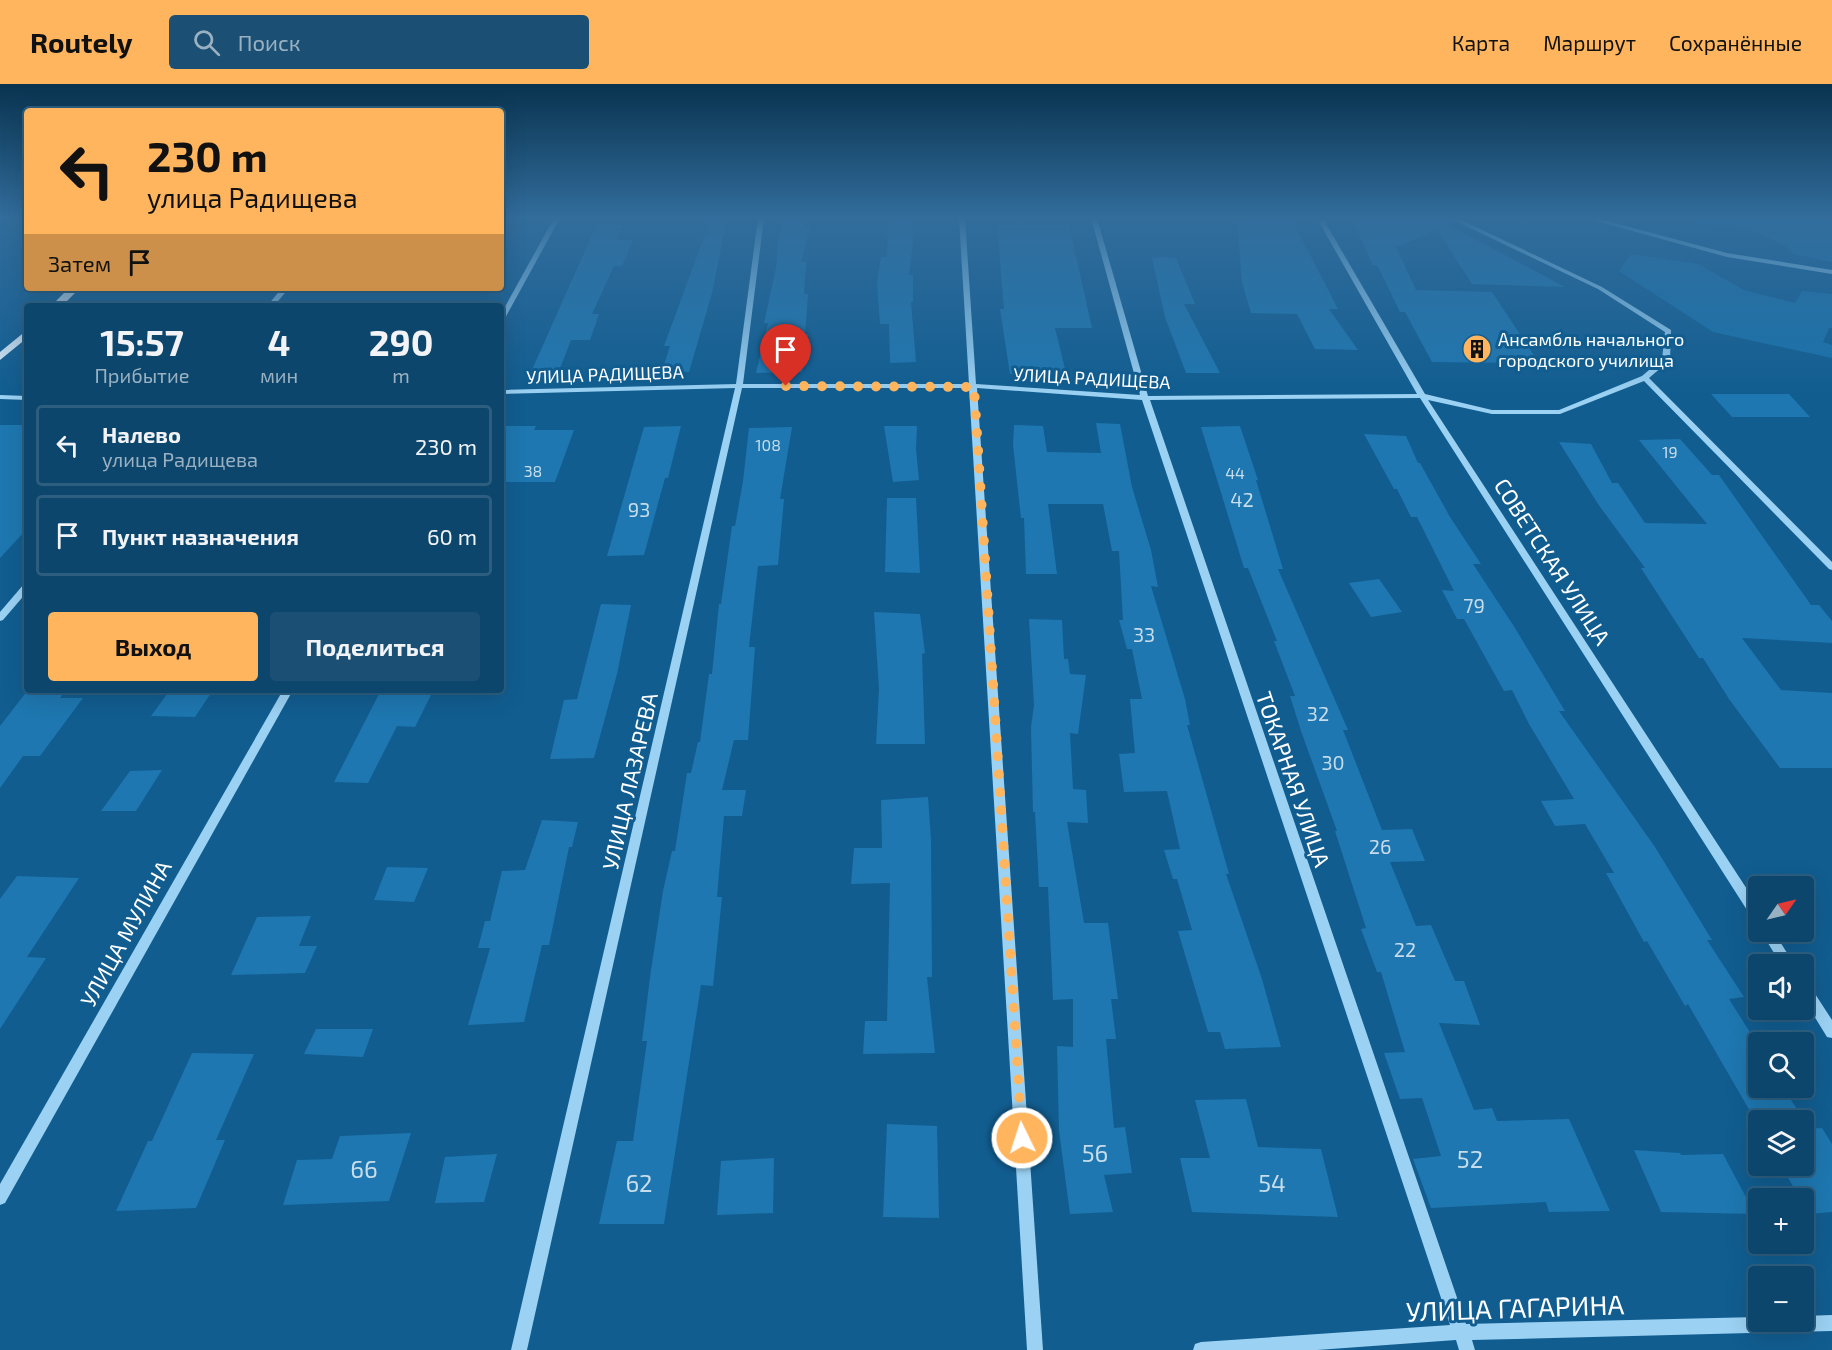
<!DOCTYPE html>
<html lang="ru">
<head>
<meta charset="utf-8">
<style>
  body { margin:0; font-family:"Exo 2",sans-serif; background:#1b5074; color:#f1f3f6; height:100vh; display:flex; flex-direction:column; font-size:22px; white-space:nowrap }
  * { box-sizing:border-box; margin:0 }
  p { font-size:20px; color:#9ab1c2 }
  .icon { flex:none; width:33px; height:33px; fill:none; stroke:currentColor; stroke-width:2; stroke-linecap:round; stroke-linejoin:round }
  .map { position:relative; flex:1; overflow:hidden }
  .panel { position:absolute; left:24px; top:219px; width:480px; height:390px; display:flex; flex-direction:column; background:#0d466c; border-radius:6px; box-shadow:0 6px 24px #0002,0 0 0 2px #2d5e7f }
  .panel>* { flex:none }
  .top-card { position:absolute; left:24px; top:24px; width:480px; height:183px; border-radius:6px; box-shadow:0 6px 24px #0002,0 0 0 2px #2d5e7f; background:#ffb55d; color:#111; overflow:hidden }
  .needle { width:39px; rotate:56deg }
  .buttons { position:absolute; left:1748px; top:792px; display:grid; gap:12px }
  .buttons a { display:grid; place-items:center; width:66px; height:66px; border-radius:6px; background:#0d466c; box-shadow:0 6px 24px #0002,0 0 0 2px #2d5e7f; font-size:30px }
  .pin { position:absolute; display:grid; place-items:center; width:51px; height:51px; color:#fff; margin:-62px -26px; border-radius:50% 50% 50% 0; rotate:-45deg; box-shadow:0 0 6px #0007 }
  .pin .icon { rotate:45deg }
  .me { position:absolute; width:66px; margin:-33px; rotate:356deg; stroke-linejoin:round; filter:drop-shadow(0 0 4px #0008) }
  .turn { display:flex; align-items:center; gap:21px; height:126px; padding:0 24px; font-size:27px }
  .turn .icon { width:78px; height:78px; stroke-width:2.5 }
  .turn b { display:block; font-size:42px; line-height:51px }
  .then { display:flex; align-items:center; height:57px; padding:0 24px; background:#0003; gap:12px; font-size:22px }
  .eta { display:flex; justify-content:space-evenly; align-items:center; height:102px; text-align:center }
  .eta b { font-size:36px; font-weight:700; line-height:42px }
  .cta { display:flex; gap:12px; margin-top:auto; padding:12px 24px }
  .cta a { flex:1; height:69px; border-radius:6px; background:#ffb55d; color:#111; font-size:24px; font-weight:700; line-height:69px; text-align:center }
  .cta a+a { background:#1b5074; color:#f1f3f6 }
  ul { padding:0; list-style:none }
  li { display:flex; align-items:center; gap:18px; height:81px; margin:0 12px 9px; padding:0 12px; border:3px solid #2d5e7f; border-radius:6px }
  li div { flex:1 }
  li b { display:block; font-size:22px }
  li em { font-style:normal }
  header { display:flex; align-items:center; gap:36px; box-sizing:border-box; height:84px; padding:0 30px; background:#ffb55d; color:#111 }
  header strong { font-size:28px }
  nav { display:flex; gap:33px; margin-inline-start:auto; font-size:21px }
  .search { width:420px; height:54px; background:#1b5074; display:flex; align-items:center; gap:15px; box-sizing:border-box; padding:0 21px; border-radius:6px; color:#9ab1c2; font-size:22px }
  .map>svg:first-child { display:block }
  .green { fill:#1872ab }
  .building { fill:#1e77b0 }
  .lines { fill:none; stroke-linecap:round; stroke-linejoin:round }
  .minor { fill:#9bd1f3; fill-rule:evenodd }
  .major { fill:#e7f4ff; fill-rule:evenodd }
  .route { stroke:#ffb55d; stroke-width:10; stroke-dasharray:0 18 }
  .labels { text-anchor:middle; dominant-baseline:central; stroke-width:6; stroke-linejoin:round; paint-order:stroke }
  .far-number-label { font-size:16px; fill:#c7ddeb }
  .far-poi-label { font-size:18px; fill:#fff; stroke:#115d90; text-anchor:start }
  .far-street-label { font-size:18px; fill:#fff; stroke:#115d90 }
  .number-label { font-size:20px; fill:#c7ddeb }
  .street-label { font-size:22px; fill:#fff; stroke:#115d90 }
  .near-number-label { font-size:24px; fill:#c7ddeb }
  .near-street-label { font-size:27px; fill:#fff; stroke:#115d90 }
</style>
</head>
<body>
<header>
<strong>Routely</strong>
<div class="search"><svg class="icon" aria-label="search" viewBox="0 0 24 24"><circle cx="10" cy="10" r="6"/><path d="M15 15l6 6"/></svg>Поиск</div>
<nav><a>Карта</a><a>Маршрут</a><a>Сохранённые</a></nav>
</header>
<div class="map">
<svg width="1832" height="1266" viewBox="0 0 1832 1266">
  <rect width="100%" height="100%" fill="#115d90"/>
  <g class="green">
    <path d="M1689,134h143v44l-39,-8 -9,-9 -25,-11 -34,-9 -24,-1z"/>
    <path d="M1631,170l67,10 46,26 51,13 7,-12 30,3v34h-3l-6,14 9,3v13l-119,-26 -94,-61z"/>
  </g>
  <g class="building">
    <path d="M711,134h16l-15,75 -23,79 -27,-1 8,-25h-6z"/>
    <path d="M784,134h21v9h5l-9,35h5l-2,32h4l-3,40h3l-6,38 -46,1 12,-50h-4l12,-55 2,-27z"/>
    <path d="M888,134h24l1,24 -4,33h4v27h-2l5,60 -26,1 -1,-39h-9l-3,-42 4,-25h6z"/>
    <path d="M1237,134h54l47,91h-9l29,41 -43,-1 -18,-35 -46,-1 -9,-30z"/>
    <path d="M1351,134h96l7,5 -5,2 116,62 -93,-3 -35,-54 -41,17 20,43 76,2 47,71 -107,-1 -27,-50h-5l-23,-47h-4z"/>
    <path d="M597,140l27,1 -8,15h17l-11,26h-8l-22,48h7l-9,26h-19l-12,31 -28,1z"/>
    <path d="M997,141h72l23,103h-37l11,45 -56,1 -10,-65h4z"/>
    <path d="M1161,173l15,1 19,46h-11l36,69h-34l-21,-56 -13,-59z"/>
    <path d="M1711,310h78l21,23h-78z"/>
    <path d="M1096,339l24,1 12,63 19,63 7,37 -7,-1 34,113 5,26h-3l42,149h-3l36,105 19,68 -56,2 -5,-17h-12l-30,-101 14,-1 -15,-51h-4l-9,-29 16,-1 -13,-58 -43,1 -5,-38 16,-1 -5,-54h12l-10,-50h-5l-8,-29h4l-4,-69h-7l-9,-47h-55l9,70h-31l-2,-56h-3l-8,-73 1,-20 29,1 4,26 54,1z"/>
    <path d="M0,341h27v104l-27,29z"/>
    <path d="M501,342h35l-2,4h40l-19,52h-54z"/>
    <path d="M681,342l-13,52h-3l-21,77 -37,1 37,-129z"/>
    <path d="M884,342h33l-1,23 3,31 -26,2z"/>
    <path d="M1240,342l18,54h-2l27,89h-5l70,161h-5l39,100 30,-1 13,32 -35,1 26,64 15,-1 24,56h9l16,44 -41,-2 35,87 18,-2 5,13 72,-2 41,92 -61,1 -3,-10 -115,6 -18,-49 28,-3 -19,-58 -22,1 -16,-46 21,-1 -24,-80h-4l-16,-43 5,-1 -31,-97h2l-36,-100 -11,-35h5l-21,-55h3l-29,-73h-4l-43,-141z"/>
    <path d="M792,343l-12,72h4l-6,66 -20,1 -9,81h6l-7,93h-14l-12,50h24l-4,26h-18l-7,81h5l-9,89 -12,-1 -37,239h-65l18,-83h16l14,-100h-5l9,-71 12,-79 9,-40h3l12,-78h4l7,-31h2l9,-68h3l7,-70h2l11,-78h3l8,-45 6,-53z"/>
    <path d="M1364,350l42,2 12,27h2l30,54 31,47h-8l42,64 50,83h-6l96,136 57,93h-5l37,57 -15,2 29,46v43h25l14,21 -39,4v12l-70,-121 -3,2 -38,-65 -3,1 -38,-69h8l-29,-49 -30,2 -14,-25 33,-2 -45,-75 -17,-34 -8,1 -40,-72h-7l-15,-29 12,1 -37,-74h-6l-14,-28h-3z"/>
    <path d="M1680,355l32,36h7l92,130h8l13,16v22l-90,-5 39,52 51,3v75h-52l-51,-69 -26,-41h-4l-58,-90h4l-47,-64 -39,-62 32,2 21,39h6l27,40 62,1 -68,-84z"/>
    <path d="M887,414h29l4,75 -35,-1z"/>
    <path d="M1379,495l23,33 -31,5 -22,-34z"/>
    <path d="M601,520l30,1 -14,69 -23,84 -44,1 14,-59 13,-1z"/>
    <path d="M874,528l46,2 5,39 -3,1 3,90h-49l3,-55z"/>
    <path d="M1029,535l33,1 2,39h4l2,15 16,1 -8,59 -8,-1 3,56 13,1 2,33 -21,-1 17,101h24l10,76h-7l5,40h-10l8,89 11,-1 7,46 -28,2 9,37 -43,2 -11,-83 -2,-85 16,1v-48l-20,1 -5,-113h-9l-4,-75h-2l-2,-85 3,-22z"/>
    <path d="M28,606h38l-6,8h23l-43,58h-17l-23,32v-62z"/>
    <path d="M170,606h43l-18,27 -44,-1z"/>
    <path d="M381,606l52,1 -18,36 -18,-1 -29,57 -34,-1z"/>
    <path d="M162,686l-26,41h-35l29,-40z"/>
    <path d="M928,713l3,42 1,138h-5l8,76 -72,1 2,-33h22l3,-138 -39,1 3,-36h28l-1,-48z"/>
    <path d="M542,736l36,2 -6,25h-3l-20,98h-7l-18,77 -56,3 22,-77h-12l7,-27h5l12,-50 23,-1z"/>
    <path d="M387,783l41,1 -14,34 -40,-2z"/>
    <path d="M17,792l62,2 -52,79 19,1 -46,71v-130z"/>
    <path d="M311,832l-12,30h18l-12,27 -74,2 26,-58z"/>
    <path d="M316,945h57l-10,28 -59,-3z"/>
    <path d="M192,969l62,1 -38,86h9l-29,68 -80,3 32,-70h4z"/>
    <path d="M1246,1015l12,48 63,2 17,68 -146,-5 -12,-54h30l-15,-58z"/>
    <path d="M887,1040l50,2 2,92 -56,-1z"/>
    <path d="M1822,1044l10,16v68l-23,2 -6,-16h-3l-19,-32h22v-37z"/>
    <path d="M411,1049l-22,68 -106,4 14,-45 35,-1 8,-23z"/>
    <path d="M1634,1066l46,3 1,2 42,-1 32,60 -94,-2z"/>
    <path d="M497,1070l-13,48 -49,1 10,-46z"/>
    <path d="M774,1074l-1,55 -56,2 4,-54z"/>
  </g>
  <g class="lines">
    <g class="minor">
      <path d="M554,134h6l-56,102 -3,2v-8z"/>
      <path d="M758,134h6l-21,166h226l-10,-166h6l11,166 164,11 -49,-177h6l51,178 269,-2 -98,-172 3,-2 3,2 100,172 67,16h67l83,-34 20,-17 3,-27 -67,-43 -149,-71h8l145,69 69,43 -1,30 -21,18 183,184v8l-3,-1 -185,-188 -84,33h-68l-64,-14 330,506v16l-4,-1 -334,-523 -270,2 316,924 292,-7v5h45v-6l29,-1v16l-360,9 3,10h-16l-3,-10 -139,10h-124l2,-6 6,-2 249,-17 -308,-925 -165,-12 66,962h-16l-58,-962h-227l-215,962h-16l224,-962 -234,6v-4l235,-6z"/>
      <path d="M1585,134h11l131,35 105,17v4l-105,-17z"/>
      <path d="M282,204h7l-15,18h-7z"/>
      <path d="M0,311l27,1v4l-27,-1z"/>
      <path d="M27,499v9l-24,28 -3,1v-9l24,-28z"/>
      <path d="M283,606h10l-288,513 -5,2v-21z"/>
      <path d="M1761,848h13l20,32h-13z"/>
      <path d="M1803,897l5,2 24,37v18l-5,-1 -24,-39z"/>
    </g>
    <g class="major">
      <path d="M69,204h11l-18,18h-11z"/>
      <path d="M27,246v8l-27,22v-8z"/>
    </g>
  </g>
  <linearGradient id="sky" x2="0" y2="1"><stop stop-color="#09334f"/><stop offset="0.43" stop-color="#326d9c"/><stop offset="1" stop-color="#326d9c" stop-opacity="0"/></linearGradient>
  <rect width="1832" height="311" fill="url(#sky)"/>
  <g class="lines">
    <path class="route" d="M786,302l188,1 48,751"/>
  </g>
  <defs>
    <g id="building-disc" transform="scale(1.5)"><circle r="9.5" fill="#ffb55d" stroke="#115d90"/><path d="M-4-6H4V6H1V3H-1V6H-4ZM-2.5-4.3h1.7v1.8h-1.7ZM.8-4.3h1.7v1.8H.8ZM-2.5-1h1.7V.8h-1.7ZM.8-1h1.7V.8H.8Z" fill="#111"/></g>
  </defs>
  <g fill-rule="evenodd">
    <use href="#building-disc" x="1477" y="265"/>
  </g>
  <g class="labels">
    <g class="far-number-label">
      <text x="768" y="360">108</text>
      <text x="1670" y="367">19</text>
      <text x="533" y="386">38</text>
      <text x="1235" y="388">44</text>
    </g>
    <g class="far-poi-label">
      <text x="1498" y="255">Ансамбль начального<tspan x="1498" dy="21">городского училища</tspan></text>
    </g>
    <g class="far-street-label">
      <text transform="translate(605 290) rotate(-2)">УЛИЦА РАДИЩЕВА</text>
      <text transform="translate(1092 294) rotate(3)">УЛИЦА РАДИЩЕВА</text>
    </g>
    <g class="number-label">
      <text x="1242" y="415">42</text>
      <text x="639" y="425">93</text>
      <text x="1474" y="521">79</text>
      <text x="1144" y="550">33</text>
      <text x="1318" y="629">32</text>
      <text x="1333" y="678">30</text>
      <text x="1380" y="762">26</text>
      <text x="1405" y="865">22</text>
    </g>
    <g class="street-label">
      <text transform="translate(1553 477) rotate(57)">СОВЕТСКАЯ УЛИЦА</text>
      <text transform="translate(1294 695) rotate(71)">ТОКАРНАЯ УЛИЦА</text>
      <text transform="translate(629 697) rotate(-77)">УЛИЦА ЛАЗАРЕВА</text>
      <text transform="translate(125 849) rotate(-61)">УЛИЦА МУЛИНА</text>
    </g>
    <g class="near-number-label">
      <text x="1095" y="1068">56</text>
      <text x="1470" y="1074">52</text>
      <text x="364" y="1084">66</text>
      <text x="639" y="1098">62</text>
      <text x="1272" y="1098">54</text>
    </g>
    <g class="near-street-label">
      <text transform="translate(1515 1223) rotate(-2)">УЛИЦА ГАГАРИНА</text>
    </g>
  </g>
</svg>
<div class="buttons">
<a><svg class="needle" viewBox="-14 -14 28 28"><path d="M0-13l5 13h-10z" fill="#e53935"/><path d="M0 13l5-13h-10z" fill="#9ab1c2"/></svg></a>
<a><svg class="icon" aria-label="sound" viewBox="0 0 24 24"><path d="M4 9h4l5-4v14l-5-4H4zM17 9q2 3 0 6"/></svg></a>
<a><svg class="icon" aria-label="search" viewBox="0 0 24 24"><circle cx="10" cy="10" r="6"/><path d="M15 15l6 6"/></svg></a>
<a><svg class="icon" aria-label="layers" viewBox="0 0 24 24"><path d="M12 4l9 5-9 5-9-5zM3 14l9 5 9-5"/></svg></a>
<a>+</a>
<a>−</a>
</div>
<div class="pin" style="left:786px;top:302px;background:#d93025"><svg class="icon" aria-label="arrive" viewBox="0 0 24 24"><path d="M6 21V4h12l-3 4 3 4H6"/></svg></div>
<svg class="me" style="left:1022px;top:1054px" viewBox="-20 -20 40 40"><circle r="17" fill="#ffb55d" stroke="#fff" stroke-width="3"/><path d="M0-11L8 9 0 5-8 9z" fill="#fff"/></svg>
<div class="top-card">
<div class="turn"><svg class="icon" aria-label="left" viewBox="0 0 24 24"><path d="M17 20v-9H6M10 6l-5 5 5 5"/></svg><div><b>230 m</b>улица Радищева</div></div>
<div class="then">Затем<svg class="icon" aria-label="arrive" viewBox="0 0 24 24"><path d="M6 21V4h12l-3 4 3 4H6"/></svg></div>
</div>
<section class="panel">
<div class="eta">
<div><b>15:57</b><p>Прибытие</p></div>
<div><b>4</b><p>мин</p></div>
<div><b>290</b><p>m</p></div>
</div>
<ul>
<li><svg class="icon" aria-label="left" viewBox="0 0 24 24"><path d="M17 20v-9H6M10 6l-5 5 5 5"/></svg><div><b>Налево</b><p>улица Радищева</p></div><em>230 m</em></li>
<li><svg class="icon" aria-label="arrive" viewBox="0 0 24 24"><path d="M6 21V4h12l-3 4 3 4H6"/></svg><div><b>Пункт назначения</b></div><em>60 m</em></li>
</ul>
<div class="cta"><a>Выход</a><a>Поделиться</a></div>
</section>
</div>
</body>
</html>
